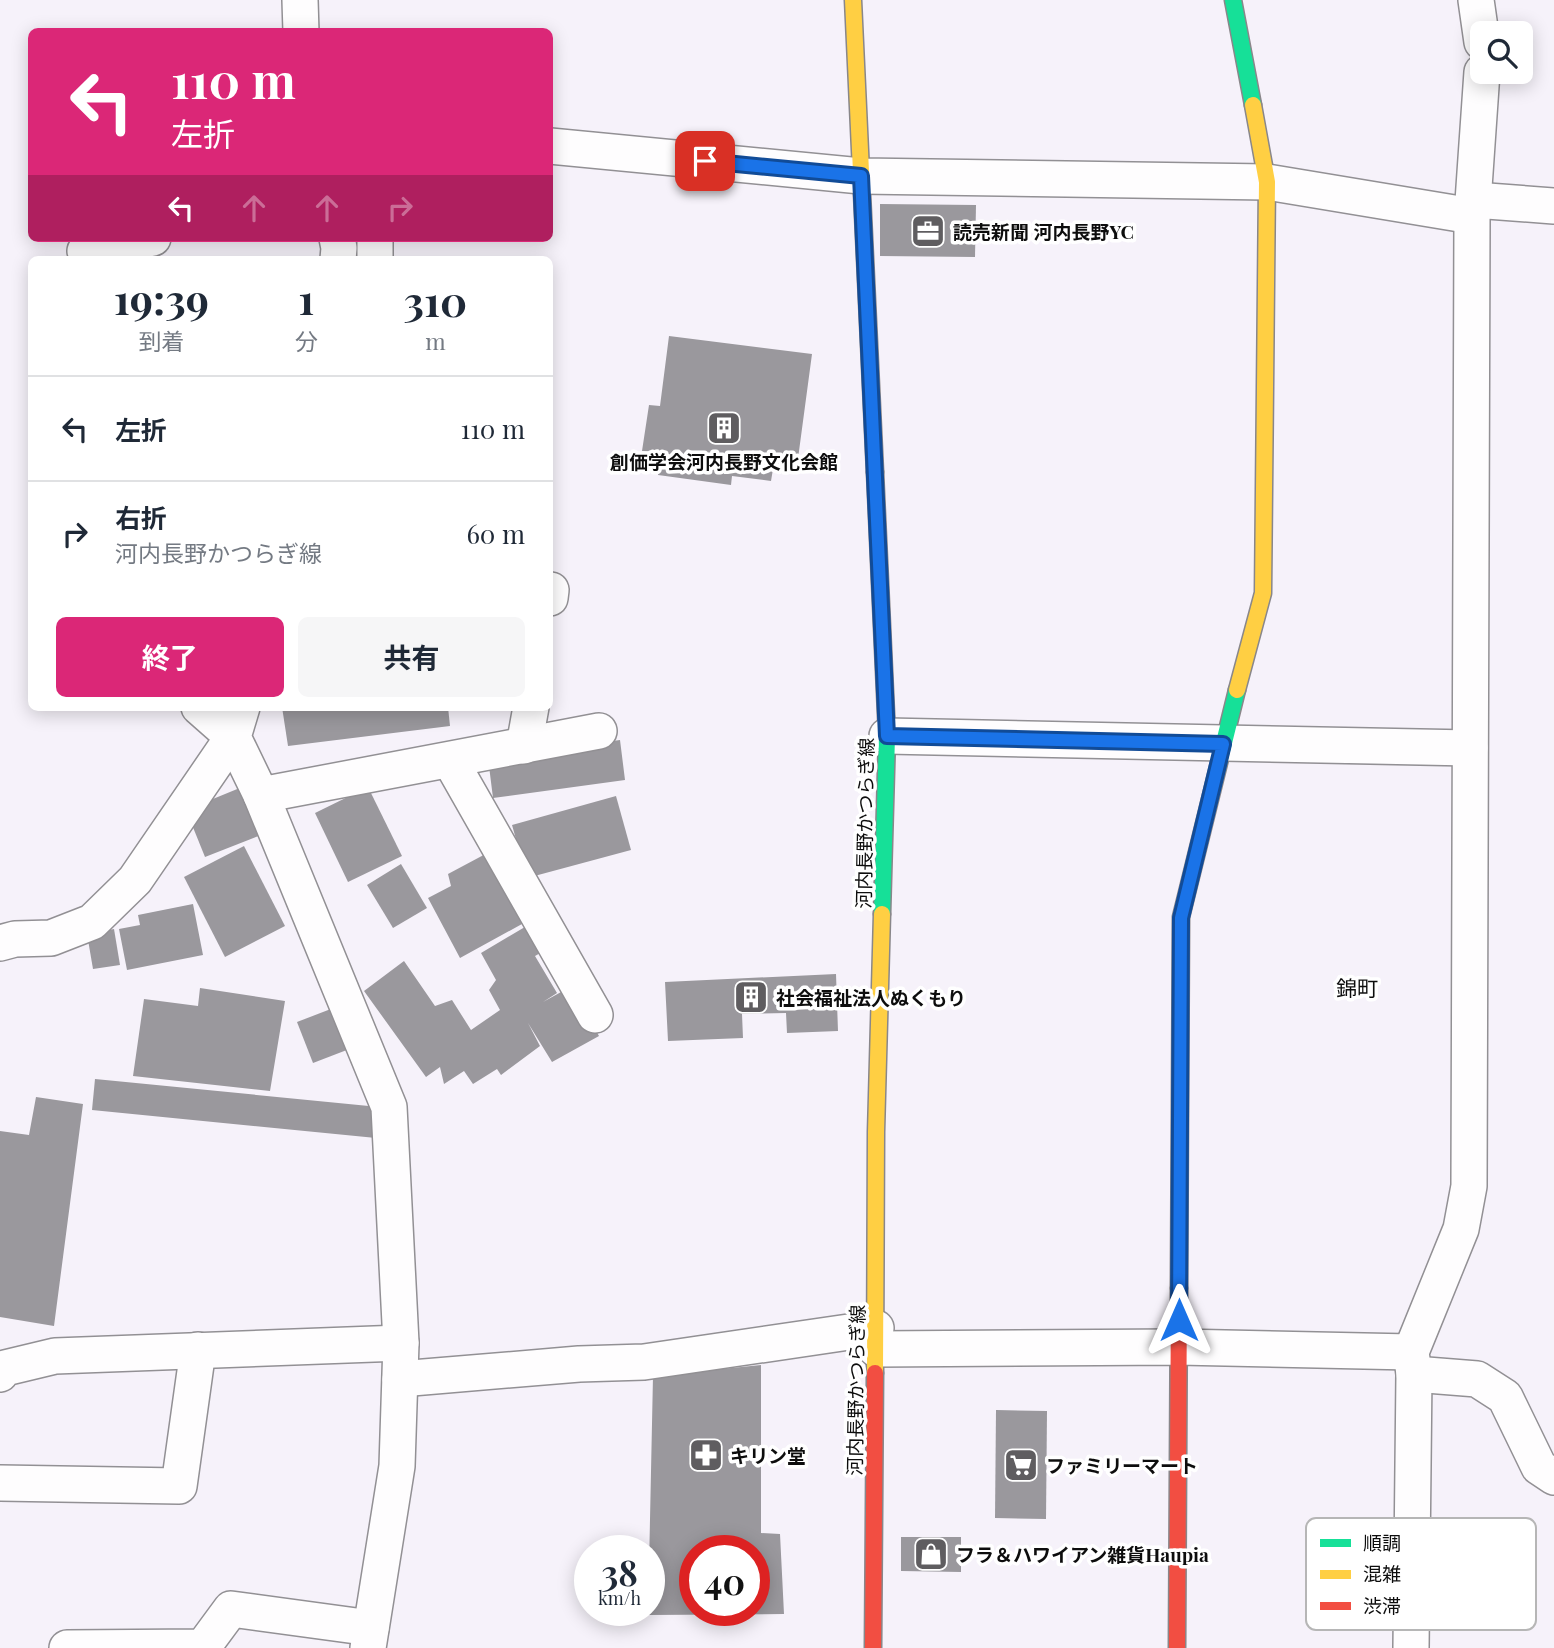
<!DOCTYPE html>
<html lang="ja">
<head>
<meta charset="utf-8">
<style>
  body { margin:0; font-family:"Playfair Display","Noto Sans JP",serif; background:#f6f6f7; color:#1f2937; height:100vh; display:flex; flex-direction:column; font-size:26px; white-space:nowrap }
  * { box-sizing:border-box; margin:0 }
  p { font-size:23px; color:#747a83 }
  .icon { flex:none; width:38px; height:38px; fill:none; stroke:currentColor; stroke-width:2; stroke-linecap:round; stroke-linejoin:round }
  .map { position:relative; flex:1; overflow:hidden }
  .sheet { position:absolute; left:28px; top:256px; width:525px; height:455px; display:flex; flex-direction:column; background:#fff; border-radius:10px; box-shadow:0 4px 18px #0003 }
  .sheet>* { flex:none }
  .top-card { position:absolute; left:28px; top:28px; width:525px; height:214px; border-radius:10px; box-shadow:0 4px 18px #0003; background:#db2777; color:#fff; overflow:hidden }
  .controls { position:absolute; left:1470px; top:21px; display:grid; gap:14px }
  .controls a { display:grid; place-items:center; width:63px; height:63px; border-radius:10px; background:#fff; box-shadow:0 4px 18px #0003; font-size:35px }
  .speed { position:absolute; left:574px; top:1535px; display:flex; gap:14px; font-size:35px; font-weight:700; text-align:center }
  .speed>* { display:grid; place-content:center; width:91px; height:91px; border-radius:50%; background:#fff; box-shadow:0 4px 18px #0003; line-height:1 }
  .speed small { font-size:18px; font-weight:400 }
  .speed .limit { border:10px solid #d22; background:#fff; color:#111 }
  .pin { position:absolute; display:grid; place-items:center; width:60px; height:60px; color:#fff; margin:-30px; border-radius:14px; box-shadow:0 4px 10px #0006 }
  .me { position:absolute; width:77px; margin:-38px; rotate:0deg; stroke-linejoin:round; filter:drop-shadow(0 0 5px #0008) }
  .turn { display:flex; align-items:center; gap:24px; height:147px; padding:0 28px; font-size:32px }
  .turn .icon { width:91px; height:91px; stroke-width:2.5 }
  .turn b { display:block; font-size:49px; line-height:60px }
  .lanes { display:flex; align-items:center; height:66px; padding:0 28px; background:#0003; justify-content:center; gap:35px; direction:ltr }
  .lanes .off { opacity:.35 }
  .eta { display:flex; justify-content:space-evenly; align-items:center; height:119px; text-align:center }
  .eta b { font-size:42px; font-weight:700; line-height:49px }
  .cta { display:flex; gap:14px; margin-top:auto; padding:14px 28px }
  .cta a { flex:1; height:80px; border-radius:10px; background:#db2777; color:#fff; font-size:28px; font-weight:700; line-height:80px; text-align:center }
  .cta a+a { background:#f6f6f7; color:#1f2937 }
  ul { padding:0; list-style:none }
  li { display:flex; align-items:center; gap:21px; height:105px; padding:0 28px; border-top:2px solid #e0e1e3 }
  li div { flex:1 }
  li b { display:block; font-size:26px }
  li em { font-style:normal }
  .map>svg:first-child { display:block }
  .building { fill:#9a989d; fill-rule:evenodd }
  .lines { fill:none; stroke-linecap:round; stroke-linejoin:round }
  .street-casing { stroke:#929094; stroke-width:38 }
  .fast-casing { stroke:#89878a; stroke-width:19 }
  .slow-casing { stroke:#89878a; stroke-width:19 }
  .jam-casing { stroke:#89878a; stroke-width:19 }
  .street { stroke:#fefdfe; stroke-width:35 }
  .fast { stroke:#16e098; stroke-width:16 }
  .slow { stroke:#ffcf43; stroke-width:16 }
  .jam { stroke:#f24e42; stroke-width:16 }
  .route-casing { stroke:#114b97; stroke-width:18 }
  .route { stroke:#1a73e8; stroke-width:12 }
  .labels { text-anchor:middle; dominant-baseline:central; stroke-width:7; stroke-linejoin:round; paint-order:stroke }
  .poi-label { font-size:19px; font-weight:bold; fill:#0d0d0d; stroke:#fff; text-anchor:start }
  .street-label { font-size:19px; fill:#0d0d0d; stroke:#fff }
  .neighbourhood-label { font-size:21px; fill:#0d0d0d; stroke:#fff }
  .key { fill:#fff; stroke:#b6b6b6; stroke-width:2 }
  .key-label { font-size:19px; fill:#0d0d0d }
</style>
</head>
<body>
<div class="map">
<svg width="1554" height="1648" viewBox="0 0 1554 1648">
  <rect width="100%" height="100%" fill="#f6f2fa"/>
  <g class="building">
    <path d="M880,204l96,1 -1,52 -95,-1z"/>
    <path d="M669,336l143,18 -15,112 -23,-3 -3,18 -39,-5 -1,9 -73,-10 3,-22 -19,-2 7,-46 11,1z"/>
    <path d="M282,707h166l2,19 -162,20z"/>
    <path d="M620,740l5,40 -132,18 -5,-40z"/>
    <path d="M247,785l19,48 -61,24 -19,-47z"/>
    <path d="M368,787l34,69 -54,26 -33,-69z"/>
    <path d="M616,796l15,54 -104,28 -15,-53z"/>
    <path d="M244,846l41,80 -60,31 -41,-80z"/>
    <path d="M493,850l38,69 -71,39 -32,-60 23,-12 -3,-12z"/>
    <path d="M401,864l26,44 -34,20 -26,-43z"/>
    <path d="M193,904l10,51 -76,15 -8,-41 21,-4 -2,-10z"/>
    <path d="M535,921l16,26 -16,9 22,37 -14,9 29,-16 27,50 -47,26 -24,-39 12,23 -39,29 -4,-6 -24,15 -9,-13 -20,13 -4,-17 -14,10 -62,-86 40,-30 31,45 17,-6 19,30 29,-20 -11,-20 7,-10 -15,-27z"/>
    <path d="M114,929l6,36 -27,4 -6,-35z"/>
    <path d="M836,974l2,57 -51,2 -1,-20 -44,1 1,24 -75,3 -3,-59z"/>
    <path d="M200,988l85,13 -15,90 -137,-15 11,-77 54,7z"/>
    <path d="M336,1007l16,41 -39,15 -16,-41z"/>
    <path d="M95,1079l284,28 -3,31 -284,-28z"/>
    <path d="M36,1097l47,7 -29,222 -54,-9v-186l29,4z"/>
    <path d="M761,1365v168l19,1 4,80 -136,1 5,-239zM695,1550h59v60h-59z"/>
    <path d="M996,1410l51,1 -1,108 -51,-1z"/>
    <path d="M901,1537h60v35l-60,-1z"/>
  </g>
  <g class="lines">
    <g class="street-casing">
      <g id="street">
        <path d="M300,0l1,32"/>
        <path d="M1476,0l6,42"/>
        <path d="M550,146l311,30 406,6 205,34"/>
        <path d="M1474,200l80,6"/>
        <path d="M337,238l2,10 -1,11"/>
        <path d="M375,238v21"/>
        <path d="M85,251l68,-13"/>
        <path d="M550,598l1,-8"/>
        <path d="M242,707l-9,30 28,58 128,312 12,236 -4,123 -29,182"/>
        <path d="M887,736l583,12"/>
        <path d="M524,746l7,-39"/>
        <path d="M450,760l145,255"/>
        <path d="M261,795l338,-64"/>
        <path d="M0,943l15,-4 36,-1 41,-16 43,-42 98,-143 -34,-30"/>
        <path d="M876,1349l303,-2 232,5"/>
        <path d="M0,1374l5,-6 50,-12 346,-13"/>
        <path d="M1414,1374l63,5 28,18 34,70 15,10"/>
        <path d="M400,1379l179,-15 65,-2 232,-34"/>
        <path d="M0,1483l179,3 19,-136"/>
        <path d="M67,1648l136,-1 28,-38 140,19"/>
        <path d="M1411,1648l3,-274 -3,-22 50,-123 8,-43 3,-970 10,-144"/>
      </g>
    </g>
    <g class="fast-casing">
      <g id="fast">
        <path d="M1233,0l20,105"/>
        <path d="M875,472l12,264 -5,178"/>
        <path d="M1179,1288l2,-371 56,-227"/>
      </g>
    </g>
    <g class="slow-casing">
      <g id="slow">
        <path d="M853,0l22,472"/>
        <path d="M1237,690l26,-97 4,-411 -14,-77"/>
        <path d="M875,1373l1,-241 6,-218"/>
      </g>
    </g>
    <g class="jam-casing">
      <g id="jam">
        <path d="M873,1648l2,-275"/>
        <path d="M1177,1648l2,-360"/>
      </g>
    </g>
    <use href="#street" class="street"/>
    <use href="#fast" class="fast"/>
    <use href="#slow" class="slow"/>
    <use href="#jam" class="jam"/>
  </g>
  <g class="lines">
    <g class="route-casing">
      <path id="route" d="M705,161l156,15 26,560 336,8 -42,174 -2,402"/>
    </g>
    <use href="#route" class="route"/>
  </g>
  <defs>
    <g id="office-square" transform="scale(1.75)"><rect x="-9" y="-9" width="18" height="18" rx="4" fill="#5f5d60" stroke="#fff"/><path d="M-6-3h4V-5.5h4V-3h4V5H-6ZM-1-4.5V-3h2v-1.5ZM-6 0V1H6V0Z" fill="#fff"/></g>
    <g id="building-square" transform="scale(1.75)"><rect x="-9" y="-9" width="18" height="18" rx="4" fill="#5f5d60" stroke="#fff"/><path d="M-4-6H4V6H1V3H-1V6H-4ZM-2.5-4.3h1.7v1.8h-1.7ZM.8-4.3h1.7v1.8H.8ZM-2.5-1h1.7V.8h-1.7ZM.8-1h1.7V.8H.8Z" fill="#fff"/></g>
    <g id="pharmacy-square" transform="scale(1.75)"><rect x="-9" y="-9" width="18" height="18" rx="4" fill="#5f5d60" stroke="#fff"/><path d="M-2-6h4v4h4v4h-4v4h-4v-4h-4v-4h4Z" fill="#fff"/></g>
    <g id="supermarket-square" transform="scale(1.75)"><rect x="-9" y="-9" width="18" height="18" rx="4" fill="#5f5d60" stroke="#fff"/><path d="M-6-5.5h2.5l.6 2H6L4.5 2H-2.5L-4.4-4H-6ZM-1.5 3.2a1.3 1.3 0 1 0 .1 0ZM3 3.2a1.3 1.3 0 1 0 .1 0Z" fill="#fff"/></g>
    <g id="shop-square" transform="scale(1.75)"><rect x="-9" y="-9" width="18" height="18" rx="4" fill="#5f5d60" stroke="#fff"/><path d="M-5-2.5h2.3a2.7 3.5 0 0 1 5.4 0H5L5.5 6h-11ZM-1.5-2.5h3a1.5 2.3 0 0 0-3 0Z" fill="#fff"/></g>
  </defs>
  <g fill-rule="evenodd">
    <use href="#office-square" x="928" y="231"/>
    <use href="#building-square" x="724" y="428"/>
    <use href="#building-square" x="751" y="997"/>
    <use href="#pharmacy-square" x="706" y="1455"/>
    <use href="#supermarket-square" x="1021" y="1465"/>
    <use href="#shop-square" x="931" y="1554"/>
  </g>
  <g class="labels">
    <g class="poi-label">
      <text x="953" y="231">読売新聞 河内長野YC</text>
      <text x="724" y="461" text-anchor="middle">創価学会河内長野文化会館</text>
      <text x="776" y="997">社会福祉法人ぬくもり</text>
      <text x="730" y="1455">キリン堂</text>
      <text x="1046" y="1465">ファミリーマート</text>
      <text x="956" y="1554">フラ＆ハワイアン雑貨Haupia</text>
    </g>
    <g class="street-label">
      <text transform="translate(864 823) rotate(-89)">河内長野かつらぎ線</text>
      <text transform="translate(855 1390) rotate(-89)">河内長野かつらぎ線</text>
    </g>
    <g class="neighbourhood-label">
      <text x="1357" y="987">錦町</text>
    </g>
  </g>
  <rect x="1306" y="1518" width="230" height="112" rx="10" class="key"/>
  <rect x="1320" y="1539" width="31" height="8" fill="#16e098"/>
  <rect x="1320" y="1570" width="31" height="9" fill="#ffcf43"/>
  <rect x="1320" y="1602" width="31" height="8" fill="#f24e42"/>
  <g class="key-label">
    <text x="1363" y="1550">順調</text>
    <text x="1363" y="1581">混雑</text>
    <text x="1363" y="1613">渋滞</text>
  </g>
</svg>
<div class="controls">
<a><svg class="icon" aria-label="search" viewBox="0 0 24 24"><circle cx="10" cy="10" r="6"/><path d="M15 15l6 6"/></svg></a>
</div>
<div class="speed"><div>38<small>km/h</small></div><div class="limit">40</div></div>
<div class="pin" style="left:705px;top:161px;background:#d93025"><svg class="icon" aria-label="arrive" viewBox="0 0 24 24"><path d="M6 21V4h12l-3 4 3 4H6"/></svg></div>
<svg class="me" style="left:1179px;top:1320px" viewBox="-20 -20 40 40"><path d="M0-17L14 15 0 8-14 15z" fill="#1a73e8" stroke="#fff" stroke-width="4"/></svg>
<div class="top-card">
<div class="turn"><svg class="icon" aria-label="left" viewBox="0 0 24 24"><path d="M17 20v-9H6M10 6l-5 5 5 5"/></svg><div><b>110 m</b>左折</div></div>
<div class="lanes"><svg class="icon" aria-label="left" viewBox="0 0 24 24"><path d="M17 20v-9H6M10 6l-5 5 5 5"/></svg><svg class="icon off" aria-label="ahead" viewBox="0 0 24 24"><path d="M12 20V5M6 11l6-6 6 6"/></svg><svg class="icon off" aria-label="ahead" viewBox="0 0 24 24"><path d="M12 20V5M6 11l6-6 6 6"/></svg><svg class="icon off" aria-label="right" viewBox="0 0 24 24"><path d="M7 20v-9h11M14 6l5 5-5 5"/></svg></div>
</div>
<section class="sheet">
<div class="eta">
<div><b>19:39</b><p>到着</p></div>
<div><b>1</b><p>分</p></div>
<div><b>310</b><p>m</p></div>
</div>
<ul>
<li><svg class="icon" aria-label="left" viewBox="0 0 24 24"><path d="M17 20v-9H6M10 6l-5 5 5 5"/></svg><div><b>左折</b></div><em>110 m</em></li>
<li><svg class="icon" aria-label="right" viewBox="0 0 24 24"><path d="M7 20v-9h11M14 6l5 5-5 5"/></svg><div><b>右折</b><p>河内長野かつらぎ線</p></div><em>60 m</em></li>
</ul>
<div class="cta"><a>終了</a><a>共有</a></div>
</section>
</div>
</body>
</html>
